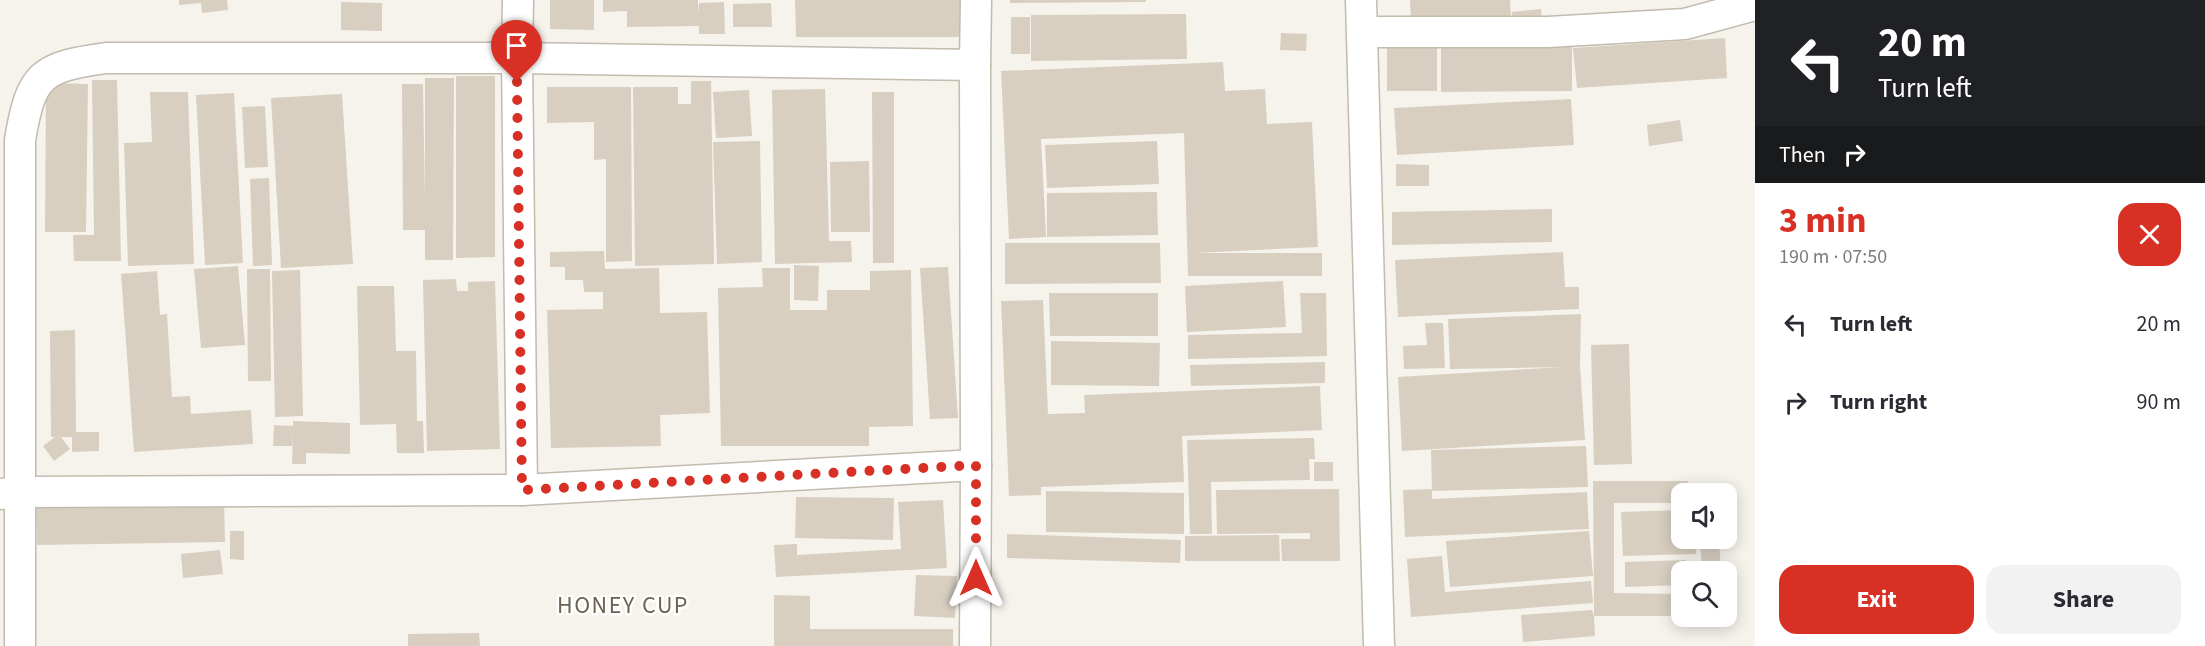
<!DOCTYPE html>
<html lang="en">
<head>
<meta charset="utf-8">
<style>
  body { margin:0; font-family:"Source Sans 3",sans-serif; background:#f2f2f3; color:#2b2b33; height:100vh; display:flex; flex-direction:column; font-size:22px; white-space:nowrap }
  * { box-sizing:border-box; margin:0 }
  p { font-size:20px; color:#7c7c81 }
  .icon { flex:none; width:33px; height:33px; fill:none; stroke:currentColor; stroke-width:2; stroke-linecap:round; stroke-linejoin:round }
  .map { position:relative; flex:1; overflow:hidden }
  .panel { display:flex; flex-direction:column; background:#fff; width:450px }
  .panel>* { flex:none }
  .banner { background:#202124; color:#fff; overflow:hidden }
  .buttons { position:absolute; left:1671px; top:483px; display:grid; gap:12px }
  .buttons a { display:grid; place-items:center; width:66px; height:66px; border-radius:12px; background:#fff; box-shadow:0 3px 15px #0003; font-size:30px }
  .pin { position:absolute; display:grid; place-items:center; width:51px; height:51px; color:#fff; margin:-62px -26px; border-radius:50% 50% 50% 0; rotate:-45deg; box-shadow:0 0 6px #0007 }
  .pin .icon { rotate:45deg }
  .me { position:absolute; width:66px; margin:-33px; rotate:0deg; stroke-linejoin:round; filter:drop-shadow(0 0 4px #0008) }
  .turn { display:flex; align-items:center; gap:21px; height:126px; padding:0 24px; font-size:27px }
  .turn .icon { width:78px; height:78px; stroke-width:2.5 }
  .turn b { display:block; font-size:42px; line-height:51px }
  .then { display:flex; align-items:center; height:57px; padding:0 24px; background:#0003; gap:12px; font-size:22px }
  .round { display:grid; place-items:center; flex:none; width:63px; height:63px; border-radius:18px; background:#f2f2f3 }
  .head { display:flex; align-items:center; justify-content:space-between; height:102px; padding:0 24px }
  h1 { font-size:36px; font-weight:700; line-height:45px; color:#d93025 }
  .primary-button { display:flex; gap:12px; margin-top:auto; padding:12px 24px }
  .primary-button a { flex:1; height:69px; border-radius:18px; background:#d93025; color:#fff; font-size:24px; font-weight:700; line-height:69px; text-align:center }
  .primary-button a+a { background:#f2f2f3; color:#2b2b33 }
  ul { padding:0; list-style:none }
  li { display:flex; align-items:center; gap:18px; height:78px; padding:0 24px }
  li div { flex:1 }
  li b { display:block; font-size:22px }
  li em { font-style:normal }
  main { display:flex; flex:1; min-height:0 }
  .map>svg:first-child { display:block }
  .building { fill:#d8cfc1 }
  .lines { fill:none; stroke-linecap:round; stroke-linejoin:round }
  .minor-casing { stroke:#c2bbae; stroke-width:33 }
  .minor { stroke:#fff; stroke-width:30 }
  .route { stroke:#d93025; stroke-width:10; stroke-dasharray:0 18 }
  .labels { text-anchor:middle; dominant-baseline:central; stroke-width:5; stroke-linejoin:round; paint-order:stroke }
  .quarter-label { font-size:24px; letter-spacing:1.5px; fill:#6e6250; stroke:#fff }
</style>
</head>
<body>
<main>
<div class="map">
<svg width="1755" height="646" viewBox="0 0 1755 646">
  <rect width="100%" height="100%" fill="#f6f3ec"/>
  <g class="building">
    <path d="M179,0h48l1,10 -26,3 -1,-10 -22,2z"/>
    <path d="M550,0h44v30l-44,-1z"/>
    <path d="M603,0h95v14l1,-11 25,-1 1,32h-26v-8l-72,1v-16l-24,1z"/>
    <path d="M795,0h166v37h-165z"/>
    <path d="M1010,0h136v2l-136,1z"/>
    <path d="M1410,0h100l1,18 -100,3z"/>
    <path d="M341,2l41,1v28l-41,-1z"/>
    <path d="M771,3l1,24h-39v-23z"/>
    <path d="M1541,9l1,15 -29,1 -1,-13z"/>
    <path d="M1186,14l1,45 -156,2v-46z"/>
    <rect x="1011" y="17" width="19" height="37"/>
    <path d="M1281,33l26,1 -1,17 -26,-1z"/>
    <rect x="1387" y="38" width="50" height="53"/>
    <path d="M1725,38l2,40 -150,10 -4,-40z"/>
    <path d="M1572,46v45l-131,1v-44z"/>
    <path d="M1223,62l2,29 40,-2 2,35 45,-2 6,125 -122,6h126v23h-134l-4,-143 -143,6 5,98 -37,2 -8,-168z"/>
    <path d="M456,76h39v181l-39,1z"/>
    <path d="M425,78h29l-1,182h-28v-30h-22l-1,-146h21l2,116z"/>
    <path d="M92,80h25l4,181h-47l-1,-26h21z"/>
    <path d="M691,81h20l3,183 -79,2 -2,-179h45v17h13z"/>
    <path d="M46,83l42,1 -2,148h-41z"/>
    <path d="M547,87h84l1,174 -26,1v-103l-12,1v-38l-47,1z"/>
    <path d="M825,89l4,152h22l1,21 -77,2 -3,-174z"/>
    <path d="M749,90l3,46 -36,2 -3,-46z"/>
    <path d="M150,92h38l6,172 -66,2 -4,-123 28,-1z"/>
    <path d="M872,92h22v171h-21z"/>
    <path d="M234,93l9,170 -38,2 -9,-170z"/>
    <path d="M342,94l11,170 -72,4 -10,-170z"/>
    <path d="M1571,99l3,46 -177,10 -3,-47z"/>
    <path d="M265,106l3,61 -23,1 -3,-61z"/>
    <path d="M1680,120l3,21 -34,5 -2,-21z"/>
    <path d="M760,141l2,121 -45,2 -4,-122z"/>
    <path d="M1157,141l2,43 -112,4 -2,-43z"/>
    <path d="M869,161l1,71h-39l-1,-70z"/>
    <path d="M1396,164l33,1v21h-33z"/>
    <path d="M269,178l3,87 -19,1 -3,-87z"/>
    <path d="M1157,192l1,43 -111,2v-44z"/>
    <path d="M1552,209v33l-160,3v-33z"/>
    <path d="M1005,243h155l1,40 -156,1z"/>
    <path d="M604,251l1,18 54,-1 1,45 47,-1 3,101 -50,2 1,31 -110,2 -4,-138 56,-1v-17h-19l-1,-12h-18v-13h-15v-15z"/>
    <path d="M1563,252l2,35h14v22l-181,8 -3,-57z"/>
    <path d="M794,265l25,1 -1,35 -24,-1z"/>
    <path d="M238,266l7,79 -44,3 -7,-79z"/>
    <path d="M948,267l10,151 -28,1 -10,-151z"/>
    <path d="M762,268h28v42h37v-20h43v-19l41,-1 2,156 -44,1v19h-148l-3,-158 45,-1z"/>
    <path d="M247,269h23l1,112h-23z"/>
    <path d="M300,270l3,146 -28,1 -3,-146z"/>
    <path d="M157,271l3,44 7,-1 5,83 18,-1 1,18 60,-4 2,34 -119,8 -13,-178z"/>
    <path d="M456,279l1,12h11v-9l27,-1 5,168 -73,2 -4,-171z"/>
    <path d="M1283,281l3,46 -99,5 -2,-46z"/>
    <path d="M357,286h37l2,65h20l1,70h6l1,32h-27l-1,-29 -36,1z"/>
    <path d="M1049,293h109v43h-108z"/>
    <path d="M1300,293h26l1,63 -139,3v-24l114,-2z"/>
    <path d="M1043,300l5,114 37,-1 -1,-18 236,-9 2,44 -140,6 2,46 -143,5v8l-32,1 -8,-195z"/>
    <path d="M1581,314l-1,52 5,74 -183,11 -4,-74 165,-10 -113,2 -2,-50z"/>
    <path d="M1425,323h18l2,45 -41,1 -1,-23 24,-1z"/>
    <path d="M75,330l1,102h23v19l-27,1v-15h-11l9,12 -16,12 -11,-15 12,-9h-4l-1,-106z"/>
    <path d="M1051,341l109,2 -1,43 -108,-1z"/>
    <path d="M1629,344l3,120 -38,1 -3,-120z"/>
    <path d="M1325,362v21l-134,3 -1,-21z"/>
    <path d="M293,421l57,2v31l-44,-1v11h-14l1,-31 -1,13h-19l1,-21 19,1z"/>
    <path d="M1314,438l1,21h-6l1,21 -99,2 1,52h-22l-3,-94z"/>
    <path d="M1586,446l2,41 -156,4 -1,-41z"/>
    <rect x="1314" y="462" width="19" height="19"/>
    <path d="M1593,481h95v13h-6v9h-68v90l68,1v22h-88l1,20 -72,6 -2,-27 71,-5 2,6z"/>
    <path d="M1339,489l1,72h-58l-1,-22h29v-6l-93,1 -1,-44z"/>
    <path d="M1432,489v10l155,-7 2,37 -184,8 -2,-47z"/>
    <path d="M1046,491l138,2v41l-138,-2z"/>
    <path d="M796,497l98,1 -1,42 -98,-2z"/>
    <path d="M943,500l4,68 -171,9 -2,-32 23,-1v11l104,-6 -3,-47z"/>
    <path d="M224,502l1,40 -188,3 -1,-40z"/>
    <path d="M1682,510v28h14v16l-73,2 -2,-44z"/>
    <path d="M230,531h14v29l-14,-1z"/>
    <path d="M1589,531l4,45 -143,11 -4,-46z"/>
    <path d="M1007,534l174,6 -1,23 -173,-5z"/>
    <path d="M1279,535l1,26h-95v-25z"/>
    <path d="M1700,538h19l2,34h-19z"/>
    <path d="M220,550l3,24 -40,4 -2,-24z"/>
    <path d="M1442,556l3,36 146,-11 2,22 -182,14 -4,-58z"/>
    <path d="M1686,560v12h-4v13l-57,2v-25z"/>
    <path d="M916,575l41,1 -2,42 -41,-2z"/>
    <path d="M774,595l36,1v33h143v17h-179z"/>
    <path d="M479,633l1,13h-72v-12z"/>
  </g>
  <g class="lines">
    <g class="minor-casing">
      <g id="minor">
        <path d="M518,0l-1,58 458,7 1,-65"/>
        <path d="M1361,0l18,646"/>
        <path d="M1364,32h184l137,-8 70,-19"/>
        <path d="M975,65l1,400"/>
        <path d="M0,494l20,-2v-352c11,-66 21,-73 86,-82h411l5,432"/>
        <path d="M20,646v-154l502,-2 454,-25 -1,181"/>
      </g>
    </g>
    <use href="#minor" class="minor"/>
  </g>
  <g class="lines">
    <path class="route" d="M517,82l5,408 454,-25v113"/>
  </g>
  <g class="labels">
    <g class="quarter-label">
      <text x="623" y="605">HONEY CUP</text>
    </g>
  </g>
</svg>
<div class="buttons">
<a><svg class="icon" aria-label="sound" viewBox="0 0 24 24"><path d="M4 9h4l5-4v14l-5-4H4zM17 9q2 3 0 6"/></svg></a>
<a><svg class="icon" aria-label="search" viewBox="0 0 24 24"><circle cx="10" cy="10" r="6"/><path d="M15 15l6 6"/></svg></a>
</div>
<div class="pin" style="left:517px;top:82px;background:#d93025"><svg class="icon" aria-label="arrive" viewBox="0 0 24 24"><path d="M6 21V4h12l-3 4 3 4H6"/></svg></div>
<svg class="me" style="left:976px;top:578px" viewBox="-20 -20 40 40"><path d="M0-17L14 15 0 8-14 15z" fill="#d93025" stroke="#fff" stroke-width="4"/></svg>
</div>
<section class="panel">
<div class="banner">
<div class="turn"><svg class="icon" aria-label="left" viewBox="0 0 24 24"><path d="M17 20v-9H6M10 6l-5 5 5 5"/></svg><div><b>20 m</b>Turn left</div></div>
<div class="then">Then<svg class="icon" aria-label="right" viewBox="0 0 24 24"><path d="M7 20v-9h11M14 6l5 5-5 5"/></svg></div>
</div>
<div class="head"><div><h1>3 min</h1><p>190 m · 07:50</p></div><a class="round" style="background:#d93025;color:#fff"><svg class="icon" aria-label="close" viewBox="0 0 24 24"><path d="M6 6l12 12M18 6L6 18"/></svg></a></div>
<ul>
<li><svg class="icon" aria-label="left" viewBox="0 0 24 24"><path d="M17 20v-9H6M10 6l-5 5 5 5"/></svg><div><b>Turn left</b></div><em>20 m</em></li>
<li><svg class="icon" aria-label="right" viewBox="0 0 24 24"><path d="M7 20v-9h11M14 6l5 5-5 5"/></svg><div><b>Turn right</b></div><em>90 m</em></li>
</ul>
<div class="primary-button"><a>Exit</a><a>Share</a></div>
</section>
</main>
</body>
</html>
